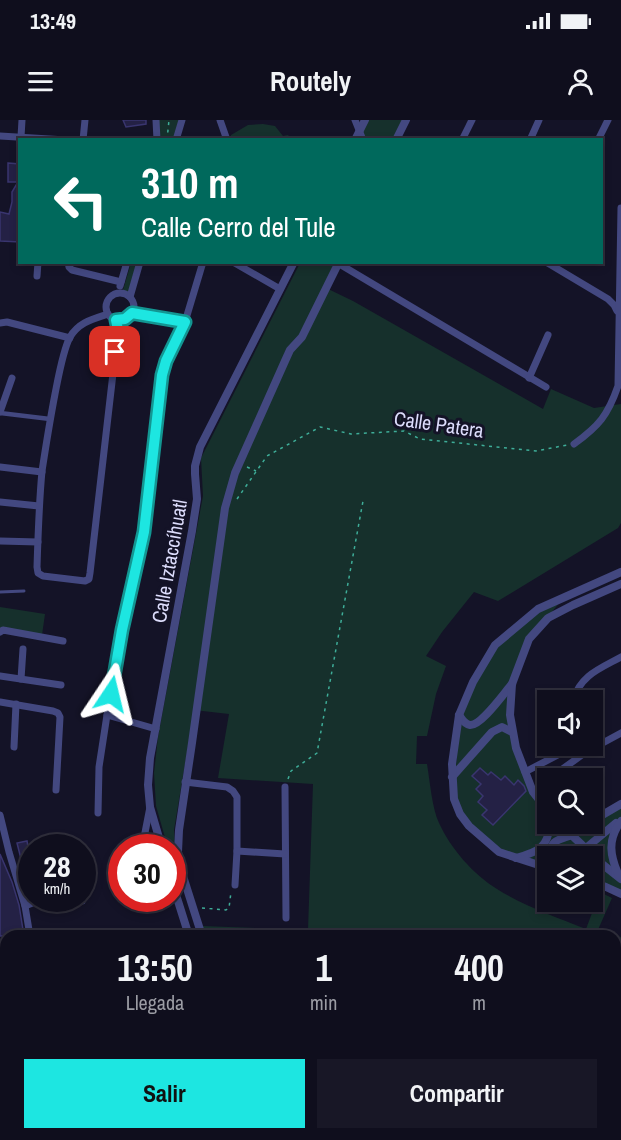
<!DOCTYPE html>
<html lang="es">
<head>
<meta charset="utf-8">
<style>
  body { margin:0; font-family:"Archivo Narrow",sans-serif; background:#181726; color:#f1f3f6; height:100vh; display:flex; flex-direction:column; font-size:22px; white-space:nowrap }
  * { box-sizing:border-box; margin:0 }
  p { font-size:20px; color:#9b9ca4 }
  .icon { flex:none; width:33px; height:33px; fill:none; stroke:currentColor; stroke-width:2; stroke-linecap:round; stroke-linejoin:round }
  .map { position:relative; flex:1; overflow:hidden }
  .details { position:absolute; left:0px; top:810px; width:621px; height:210px; display:flex; flex-direction:column; background:#0f0e1d; border-radius:18px 18px 0 0; box-shadow:0 3px 9px #0003,0 0 0 2px #2f2e3b }
  .details>* { flex:none }
  .top-card { position:absolute; left:18px; top:18px; width:585px; height:126px; border-radius:0px; box-shadow:0 3px 9px #0003,0 0 0 2px #2f2e3b; background:#00695c; color:#fff; overflow:hidden }
  .buttons { position:absolute; left:537px; top:570px; display:grid; gap:12px }
  .buttons a { display:grid; place-items:center; width:66px; height:66px; border-radius:0px; background:#0f0e1d; box-shadow:0 3px 9px #0003,0 0 0 2px #2f2e3b; font-size:30px }
  .speed { position:absolute; left:18px; top:714px; display:flex; gap:12px; font-size:30px; font-weight:700; text-align:center }
  .speed>* { display:grid; place-content:center; width:78px; height:78px; border-radius:50%; background:#0f0e1d; box-shadow:0 3px 9px #0003,0 0 0 2px #2f2e3b; line-height:1 }
  .speed small { font-size:15px; font-weight:400 }
  .speed .limit { border:9px solid #d22; background:#fff; color:#111 }
  .pin { position:absolute; display:grid; place-items:center; width:51px; height:51px; color:#fff; margin:-26px; border-radius:12px; box-shadow:0 3px 9px #0006 }
  .me { position:absolute; width:66px; margin:-33px; rotate:10deg; stroke-linejoin:round; filter:drop-shadow(0 0 4px #0008) }
  .turn { display:flex; align-items:center; gap:21px; height:126px; padding:0 24px; font-size:27px }
  .turn .icon { width:78px; height:78px; stroke-width:2.5 }
  .turn b { display:block; font-size:42px; line-height:51px }
  .eta { display:flex; justify-content:space-evenly; align-items:center; height:102px; text-align:center }
  .eta b { font-size:36px; font-weight:700; line-height:42px }
  .cta { display:flex; gap:12px; margin-top:auto; padding:12px 24px }
  .cta a { flex:1; height:69px; border-radius:0px; background:#1de6e1; color:#111; font-size:24px; font-weight:700; line-height:69px; text-align:center }
  .cta a+a { background:#181726; color:#f1f3f6 }
  .status { display:flex; justify-content:space-between; align-items:center; height:42px; padding:0 30px; background:#0f0e1d; direction:ltr }
  .status svg { height:16px; fill:currentColor }
  header { display:flex; justify-content:space-between; align-items:center; height:78px; padding:0 24px; background:#0f0e1d; font-size:27px; font-weight:700 }
  .map>svg:first-child { display:block }
  .green { fill:#16302c }
  .building { fill:#242145; stroke:#39356f; stroke-width:1.5 }
  .lines { fill:none; stroke-linecap:round; stroke-linejoin:round }
  .path { stroke:#3ead98; stroke-width:1.5; stroke-dasharray:3 4.5; stroke-linecap:butt }
  .service { stroke:#434880; stroke-width:3 }
  .pedestrian { stroke:#434880; stroke-width:4.5 }
  .minor { stroke:#434880; stroke-width:7 }
  .tertiary { stroke:#434880; stroke-width:8 }
  .route-casing { stroke:#139692; stroke-width:15 }
  .route { stroke:#1de6e1; stroke-width:10 }
  .labels { text-anchor:middle; dominant-baseline:central; stroke-width:6; stroke-linejoin:round; paint-order:stroke }
  .street-label { font-size:20px; fill:#dcdcfb; stroke:#141327 }
</style>
</head>
<body>
<div class="status"><b>13:49</b><svg viewBox="0 0 49 12"><path d="M0 12V9h3v3zM5 12V6h3v6zM10 12V3h3v9zM15 12V0h3v12zM26 1h20v11H26zM47 4h2v5h-2z"/></svg></div>
<header><svg class="icon" aria-label="menu" viewBox="0 0 24 24"><path d="M4 6h16M4 12h16M4 18h16"/></svg>Routely<svg class="icon" aria-label="person" viewBox="0 0 24 24"><circle cx="12" cy="8" r="4"/><path d="M4 21q1-7 8-7t8 7"/></svg></header>
<div class="map">
<svg width="621" height="1020" viewBox="0 0 621 1020">
  <rect width="100%" height="100%" fill="#141327"/>
  <g class="green">
    <path d="M158,0h23l-6,19h-16z"/>
    <path d="M365,0h41l-10,19 -41,1z"/>
    <path d="M263,4l12,2 8,10 5,-1 3,4h-60v-4l17,-10z"/>
    <path d="M131,143h8l-9,31 -7,-4z"/>
    <path d="M300,143h26l8,4 -10,20 29,14 190,108 8,-20 43,19 27,-4v119l-3,5 -120,73 -24,-9 -32,40 -16,24 20,10 -10,28 -9,42h-10l-1,28h11c3,18 5,44 12,59 12,26 34,51 58,66 27,17 59,28 89,40l14,-37 12,6 -15,34 24,5v101l-6,3v-105h-409l-4,-10 106,4 5,-146 -95,-6 11,-64 -35,-4 -20,120 2,36h-2l-2,-18h-4l-12,-42 -2,-33 4,-36 45,-241 -2,-38z"/>
    <path d="M561,481l-32,38 -17,44 1,66 34,62 1,13h44l29,-19v15l-13,26 13,34v12l-28,-10 -1,-26h-44l-1,11 -32,-9 -46,-31 -15,-28 5,-84 36,-70 43,-36z"/>
    <path d="M0,487l45,7 -3,21 -42,-7z"/>
    <path d="M84,1014h421l2,2c-21,4 -44,4 -65,-1l-7,5h-348z"/>
  </g>
  <g class="building">
    <path d="M123,0h23v4l-20,3z"/>
    <path d="M8,43l12,1v78l-20,-1v-29l9,2 3,-12v-10l6,-10h-10z"/>
    <path d="M480,648l8,7 3,-3 10,8 4,-4 9,9 4,-5 6,6 2,5 -33,34 -11,-10 5,-5 -9,-8 5,-6 -7,-7 5,-5 -9,-8z"/>
    <path d="M27,721l3,17 -9,1 -4,-16z"/>
    <path d="M0,734l12,28 7,23 5,31h-24z"/>
  </g>
  <g class="lines">
    <g class="path">
      <path d="M167,20l2,-20"/>
      <path d="M247,347l9,4"/>
      <path d="M237,379l30,-43 53,-29 31,7 53,-3 16,8 116,12 31,-6"/>
      <path d="M288,659l3,-8 26,-18 46,-252"/>
      <path d="M202,788l24,2 3,-2 2,-16"/>
      <path d="M92,1014v6"/>
    </g>
    <path class="service" d="M0,472l24,-1"/>
    <path class="pedestrian" d="M0,293l50,6"/>
    <g class="minor">
      <path d="M156,0l1,20"/>
      <path d="M220,0l7,20"/>
      <path d="M355,0l8,20"/>
      <path d="M0,16l66,4"/>
      <path d="M21,17l1,-17"/>
      <path d="M83,20l2,-20"/>
      <path d="M176,20l6,-20"/>
      <path d="M462,20l10,-20"/>
      <path d="M530,20l9,-20"/>
      <path d="M598,20l10,-20"/>
      <path d="M68,142l1,5 3,3 49,12"/>
      <path d="M233,142l47,27"/>
      <path d="M336,142l210,125"/>
      <path d="M546,142l62,37 6,6 3,6"/>
      <path d="M37,156l1,-14"/>
      <path d="M120,166l7,-24"/>
      <circle cx="120" cy="187" r="14"/>
      <path d="M130,177l10,-35"/>
      <path d="M132,193l53,9"/>
      <path d="M108,194c-15,5 -29,8 -38,23 -7,13 -12,42 -15,57 -5,26 -9,51 -13,77 -3,32 -4,64 -5,96l1,6 5,3 42,5 4,-2 1,-6 28,-243 -2,-10"/>
      <path d="M0,203l7,-1 63,16"/>
      <path d="M529,258l19,-43"/>
      <path d="M0,292l12,-34"/>
      <path d="M574,324c25,-18 34,-29 44,-58l3,-178"/>
      <path d="M0,347l42,5"/>
      <path d="M0,382l39,4"/>
      <path d="M0,421l38,1"/>
      <path d="M0,512l3,-2 60,11"/>
      <path d="M0,556l61,9"/>
      <path d="M21,559l2,-30"/>
      <path d="M573,580c8,-25 26,-31 48,-43"/>
      <path d="M0,582l53,9 5,2 2,4 -4,73"/>
      <path d="M107,595l49,14"/>
      <path d="M14,627l2,-43"/>
      <path d="M525,652l50,-26"/>
      <path d="M550,658l36,-26 35,-19"/>
      <path d="M185,662l42,5 6,4 4,6v54l-2,34"/>
      <path d="M285,667l1,131"/>
      <path d="M533,672l15,-12"/>
      <path d="M98,693l1,-46 8,-52 15,-85 22,-98 18,-158 4,-13 19,-39 18,-60"/>
      <path d="M0,695l9,37 16,54 5,30"/>
      <path d="M68,721l2,7"/>
      <path d="M142,728l8,-41"/>
      <path d="M237,731l48,3"/>
      <path d="M25,786l10,-4 44,-1h3v-3"/>
      <path d="M0,900l6,-8"/>
      <path d="M615,960l6,-3"/>
      <path d="M615,1005l6,-1"/>
      <path d="M77,1014l4,6"/>
      <path d="M533,1020l32,-6"/>
      <path d="M578,1020v-6"/>
    </g>
    <g class="tertiary">
      <path d="M355,20l10,-20"/>
      <path d="M396,20l10,-20"/>
      <path d="M459,595c3,4 5,9 11,10 11,1 34,-32 42,-41"/>
      <path d="M452,657l40,-45 10,-5 10,5"/>
      <path d="M548,691l-15,-19 -17,-44 -6,-33 2,-31 17,-45 19,-21 25,-13 48,-21"/>
      <path d="M592,701l29,-17"/>
      <path d="M560,704l42,40 19,15"/>
      <path d="M162,728l-12,-41 -2,-22 2,-27 42,-227 5,-32 -2,-25v-8l5,-19 94,-185"/>
      <path d="M587,733l-1,-5 30,-25"/>
      <path d="M549,736c2,-17 10,-16 23,-21 6,-2 11,-8 16,-11"/>
      <path d="M516,738c22,-6 32,-10 34,-34"/>
      <path d="M548,748l-49,-16 -30,-26 -9,-12 -6,-15 -2,-35 7,-49 14,-33 22,-37 43,-36 83,-37"/>
      <path d="M619,756c-9,-20 -12,-36 2,-55"/>
      <path d="M172,762l17,54"/>
      <path d="M592,762l14,5 15,7"/>
      <path d="M202,816l-20,-63 -4,-21 1,-22 13,-87 33,-235 10,-35 50,-112 5,-11 12,-13 37,-75"/>
      <path d="M15,1020l13,-6"/>
      <path d="M49,1020l13,-6"/>
    </g>
  </g>
  <g class="lines">
    <g class="route-casing">
      <path id="route" d="M111,574l11,-64 22,-98 18,-157 4,-14 19,-39 -53,-9 -7,6 -9,1 2,10 -3,22"/>
    </g>
    <use href="#route" class="route"/>
  </g>
  <g class="labels">
    <g class="street-label">
      <text transform="translate(439 304) rotate(8)">Calle Patera</text>
      <text transform="translate(169 441) rotate(-80)">Calle Iztaccíhuatl</text>
    </g>
  </g>
</svg>
<div class="buttons">
<a><svg class="icon" aria-label="sound" viewBox="0 0 24 24"><path d="M4 9h4l5-4v14l-5-4H4zM17 9q2 3 0 6"/></svg></a>
<a><svg class="icon" aria-label="search" viewBox="0 0 24 24"><circle cx="10" cy="10" r="6"/><path d="M15 15l6 6"/></svg></a>
<a><svg class="icon" aria-label="layers" viewBox="0 0 24 24"><path d="M12 4l9 5-9 5-9-5zM3 14l9 5 9-5"/></svg></a>
</div>
<div class="speed"><div>28<small>km/h</small></div><div class="limit">30</div></div>
<div class="pin" style="left:115px;top:232px;background:#d93025"><svg class="icon" aria-label="arrive" viewBox="0 0 24 24"><path d="M6 21V4h12l-3 4 3 4H6"/></svg></div>
<svg class="me" style="left:111px;top:574px" viewBox="-20 -20 40 40"><path d="M0-17L14 15 0 8-14 15z" fill="#1de6e1" stroke="#fff" stroke-width="4"/></svg>
<div class="top-card">
<div class="turn"><svg class="icon" aria-label="left" viewBox="0 0 24 24"><path d="M17 20v-9H6M10 6l-5 5 5 5"/></svg><div><b>310 m</b>Calle Cerro del Tule</div></div>
</div>
<section class="details">
<div class="eta">
<div><b>13:50</b><p>Llegada</p></div>
<div><b>1</b><p>min</p></div>
<div><b>400</b><p>m</p></div>
</div>
<div class="cta"><a>Salir</a><a>Compartir</a></div>
</section>
</div>
</body>
</html>
